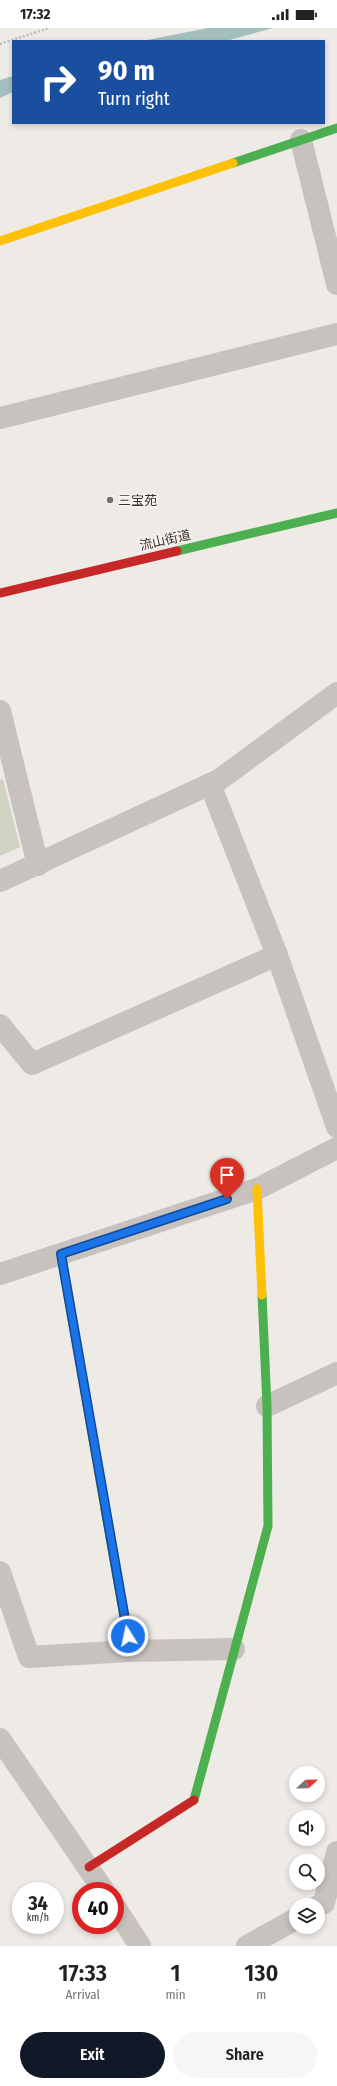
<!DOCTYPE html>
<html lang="en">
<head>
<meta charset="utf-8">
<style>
  body { margin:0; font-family:"Fira Sans Condensed","Noto Sans JP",sans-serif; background:#f6f6f6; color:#222; height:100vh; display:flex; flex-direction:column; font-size:15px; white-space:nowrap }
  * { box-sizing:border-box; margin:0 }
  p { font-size:13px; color:#767676 }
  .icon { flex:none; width:22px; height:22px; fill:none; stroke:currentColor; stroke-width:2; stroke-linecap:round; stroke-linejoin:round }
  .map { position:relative; height:1918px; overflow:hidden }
  .drawer { display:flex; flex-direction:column; background:#fff; flex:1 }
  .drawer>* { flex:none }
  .top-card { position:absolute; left:12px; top:12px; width:313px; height:84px; border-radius:0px; box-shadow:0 2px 6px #0003; background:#1a4fa0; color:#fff; overflow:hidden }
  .needle { width:26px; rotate:68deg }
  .fabs { position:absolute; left:289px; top:1738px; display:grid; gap:8px }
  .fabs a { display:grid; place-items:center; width:36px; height:36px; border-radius:50%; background:#fff; box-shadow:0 2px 6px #0003; font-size:20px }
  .speed { position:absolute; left:12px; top:1854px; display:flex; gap:8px; font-size:20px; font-weight:700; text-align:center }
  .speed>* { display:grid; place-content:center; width:52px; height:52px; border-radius:50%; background:#fff; box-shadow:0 2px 6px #0003; line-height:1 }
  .speed small { font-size:10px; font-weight:400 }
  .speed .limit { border:6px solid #d22; background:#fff; color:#111 }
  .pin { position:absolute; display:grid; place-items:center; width:34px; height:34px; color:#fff; margin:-41px -17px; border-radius:50% 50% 50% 0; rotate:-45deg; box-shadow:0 0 4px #0007 }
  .pin .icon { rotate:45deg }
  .me { position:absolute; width:44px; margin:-22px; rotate:350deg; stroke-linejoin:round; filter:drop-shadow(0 0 3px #0008) }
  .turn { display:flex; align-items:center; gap:14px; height:84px; padding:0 20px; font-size:18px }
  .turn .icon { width:52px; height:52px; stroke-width:2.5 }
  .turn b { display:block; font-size:28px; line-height:34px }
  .eta { display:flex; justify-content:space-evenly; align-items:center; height:68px; text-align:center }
  .eta b { font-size:24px; font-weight:600; line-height:28px }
  .button { display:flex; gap:8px; margin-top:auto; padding:8px 20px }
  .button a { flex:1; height:46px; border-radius:24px; background:#111827; color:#fff; font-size:16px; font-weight:600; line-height:46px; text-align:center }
  .button a+a { background:#f6f6f6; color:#222 }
  .status { display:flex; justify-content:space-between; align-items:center; height:28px; padding:0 20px; background:#fff; direction:ltr }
  .status svg { height:11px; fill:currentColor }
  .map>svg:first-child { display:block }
  .green { fill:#d0d3c2 }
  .water { fill:#a4bfbd }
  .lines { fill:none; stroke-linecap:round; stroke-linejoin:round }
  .path { stroke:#c1bbb7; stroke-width:2.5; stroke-dasharray:2 2; stroke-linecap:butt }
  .street { stroke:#c8c2be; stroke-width:22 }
  .fast { stroke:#4caf50; stroke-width:9 }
  .slow { stroke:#ffc107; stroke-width:9 }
  .jam { stroke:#c62828; stroke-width:9 }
  .route-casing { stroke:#114b97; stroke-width:10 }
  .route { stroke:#1a73e8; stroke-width:7 }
  .poi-dot { fill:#78716e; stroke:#faf4ef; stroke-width:1.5 }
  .labels { text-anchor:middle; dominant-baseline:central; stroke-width:3; stroke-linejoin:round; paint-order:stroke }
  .poi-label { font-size:13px; fill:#39302d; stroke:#faf4ef; text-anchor:start }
  .street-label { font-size:13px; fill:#39302d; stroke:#faf4ef }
</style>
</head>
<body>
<div class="status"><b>17:32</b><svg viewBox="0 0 49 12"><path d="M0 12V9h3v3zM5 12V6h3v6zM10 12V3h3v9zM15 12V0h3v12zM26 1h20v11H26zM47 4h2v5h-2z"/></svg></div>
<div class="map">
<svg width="337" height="1918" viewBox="0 0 337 1918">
  <rect width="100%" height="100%" fill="#eeeae6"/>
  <path class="green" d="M3,751l17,68 -20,9v-76z"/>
  <g class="water">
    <path d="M208,0h65l-47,13h-84z"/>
    <path d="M13,48v16l-13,6v-18z"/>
  </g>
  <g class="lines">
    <path class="path" d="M0,16l49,-16"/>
    <g class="street">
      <path d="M301,112l36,144"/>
      <path d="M0,390l337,-84"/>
      <path d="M0,683l38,154"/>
      <path d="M210,756l67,171 60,172"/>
      <path d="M0,853l219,-101 118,-87"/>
      <path d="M0,997l32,39 245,-109"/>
      <path d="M0,1246l257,-85 80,-41"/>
      <path d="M267,1378l70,-33"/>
      <path d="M0,1544l29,85 101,-6 104,-2"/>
      <path d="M0,1711l104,152"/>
      <path d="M318,1878l6,-3 13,-51"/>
      <path d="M115,1879l25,39"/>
      <path d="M247,1918l49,-27"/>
    </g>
    <g class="fast">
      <path d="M233,135l104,-35"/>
      <path d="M177,523l160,-38"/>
      <path d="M105,1481l25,142"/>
      <path d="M194,1772l74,-274 -1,-120 -5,-111"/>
    </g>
    <g class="slow">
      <path d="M0,213l233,-78"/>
      <path d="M257,1161l5,106"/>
      <path d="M61,1226l44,255"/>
    </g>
    <g class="jam">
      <path d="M0,565l177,-42"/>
      <path d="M89,1839l105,-67"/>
    </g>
  </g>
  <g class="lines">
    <g class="route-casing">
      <path id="route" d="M128,1608l-67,-382 166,-55"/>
    </g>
    <use href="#route" class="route"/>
  </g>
  <circle class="poi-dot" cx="110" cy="472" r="4"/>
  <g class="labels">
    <g class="poi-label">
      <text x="118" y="472">三宝苑</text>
    </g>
    <g class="street-label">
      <text transform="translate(165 512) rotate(-13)">流山街道</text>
    </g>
  </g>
</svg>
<div class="fabs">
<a><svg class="needle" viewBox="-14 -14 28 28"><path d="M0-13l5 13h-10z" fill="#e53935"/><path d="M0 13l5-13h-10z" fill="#767676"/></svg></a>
<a><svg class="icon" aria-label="sound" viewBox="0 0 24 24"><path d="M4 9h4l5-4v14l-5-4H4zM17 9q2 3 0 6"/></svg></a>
<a><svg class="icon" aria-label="search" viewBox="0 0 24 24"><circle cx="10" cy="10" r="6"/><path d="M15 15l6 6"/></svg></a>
<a><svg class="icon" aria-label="layers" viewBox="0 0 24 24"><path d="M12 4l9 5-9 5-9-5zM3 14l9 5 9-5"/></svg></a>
</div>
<div class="speed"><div>34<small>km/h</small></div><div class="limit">40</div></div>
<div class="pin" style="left:227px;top:1171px;background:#d93025"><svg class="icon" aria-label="arrive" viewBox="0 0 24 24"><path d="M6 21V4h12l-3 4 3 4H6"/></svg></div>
<svg class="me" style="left:128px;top:1608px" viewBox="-20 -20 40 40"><circle r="17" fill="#1a73e8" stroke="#fff" stroke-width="3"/><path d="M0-11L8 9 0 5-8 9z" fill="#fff"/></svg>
<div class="top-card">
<div class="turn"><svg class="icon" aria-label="right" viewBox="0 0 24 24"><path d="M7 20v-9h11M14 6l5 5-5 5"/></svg><div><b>90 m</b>Turn right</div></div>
</div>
</div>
<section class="drawer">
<div class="eta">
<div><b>17:33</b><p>Arrival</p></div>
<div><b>1</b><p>min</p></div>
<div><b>130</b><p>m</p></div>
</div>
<div class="button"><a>Exit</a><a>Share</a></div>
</section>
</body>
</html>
